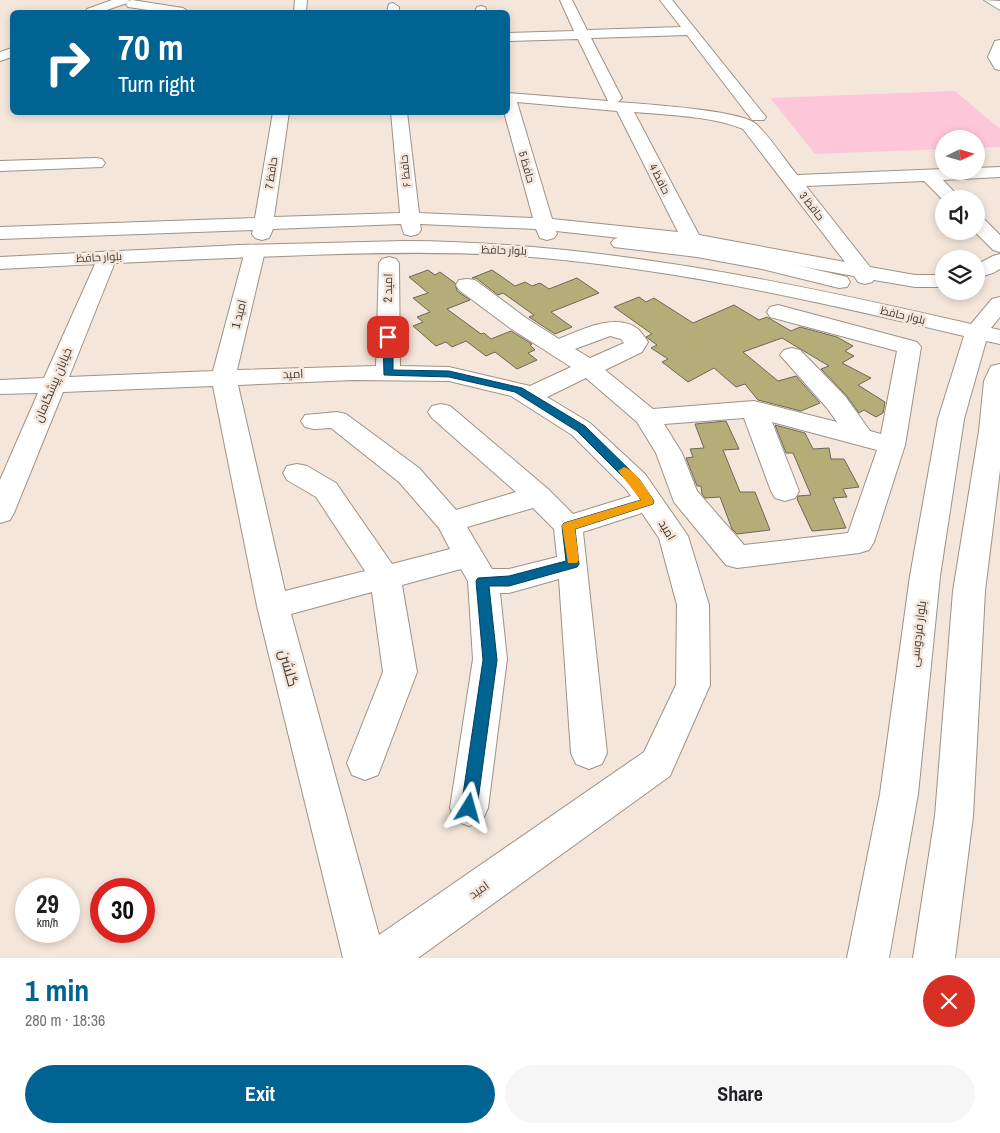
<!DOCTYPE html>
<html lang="en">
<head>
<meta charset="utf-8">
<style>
  body { margin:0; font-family:"Archivo Narrow",Cairo,sans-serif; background:#f6f6f6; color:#202124; height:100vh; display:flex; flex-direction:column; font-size:19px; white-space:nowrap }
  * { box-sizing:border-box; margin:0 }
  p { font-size:16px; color:#757577 }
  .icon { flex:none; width:28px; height:28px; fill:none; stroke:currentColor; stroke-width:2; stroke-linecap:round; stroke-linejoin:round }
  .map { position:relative; height:958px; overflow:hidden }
  .side { display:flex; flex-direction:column; background:#fff; flex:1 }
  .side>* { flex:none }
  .banner { position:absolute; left:10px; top:10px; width:500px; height:105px; border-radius:8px; box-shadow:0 2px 8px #0003; background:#016392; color:#fff; overflow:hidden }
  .needle { width:32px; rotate:85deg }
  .buttons { position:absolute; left:935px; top:130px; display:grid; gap:10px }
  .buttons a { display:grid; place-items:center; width:50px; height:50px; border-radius:50%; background:#fff; box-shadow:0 2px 8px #0003; font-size:25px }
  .speed { position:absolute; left:15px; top:878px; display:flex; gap:10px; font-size:25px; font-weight:700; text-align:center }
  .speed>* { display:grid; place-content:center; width:65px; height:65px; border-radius:50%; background:#fff; box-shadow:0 2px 8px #0003; line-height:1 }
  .speed small { font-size:12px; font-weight:400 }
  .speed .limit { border:8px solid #d22; background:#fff; color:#111 }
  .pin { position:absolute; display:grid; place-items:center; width:42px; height:42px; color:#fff; margin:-21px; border-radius:10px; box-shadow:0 2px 8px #0006 }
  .me { position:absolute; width:55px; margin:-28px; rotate:8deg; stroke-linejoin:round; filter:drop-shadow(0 0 4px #0008) }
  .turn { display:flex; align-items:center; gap:18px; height:105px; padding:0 25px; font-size:22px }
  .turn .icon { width:65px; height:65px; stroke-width:2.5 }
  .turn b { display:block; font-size:35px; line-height:42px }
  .round { display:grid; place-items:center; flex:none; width:52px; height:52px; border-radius:26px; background:#f6f6f6 }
  .overview { display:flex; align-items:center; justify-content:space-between; height:85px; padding:0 25px }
  h1 { font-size:30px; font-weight:700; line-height:38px; color:#016392 }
  .action { display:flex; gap:10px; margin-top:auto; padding:10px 25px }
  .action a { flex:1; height:58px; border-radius:30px; background:#016392; color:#fff; font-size:20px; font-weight:700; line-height:58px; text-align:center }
  .action a+a { background:#f6f6f6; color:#202124 }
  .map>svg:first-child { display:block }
  .green { fill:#fdc6d9 }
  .building { fill:#b5ad78; stroke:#6a6859 }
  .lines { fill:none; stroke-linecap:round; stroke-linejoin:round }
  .minor-casing { stroke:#9e9286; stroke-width:2 }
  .major-casing { stroke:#9e9286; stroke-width:2 }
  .minor { fill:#fff; fill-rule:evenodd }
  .major { fill:#fff; fill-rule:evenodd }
  .route { fill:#016392; stroke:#01405f }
  .slow { fill:#f59e0b }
  .labels { text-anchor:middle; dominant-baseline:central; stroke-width:5; stroke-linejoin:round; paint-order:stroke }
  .far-street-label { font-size:11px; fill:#413b36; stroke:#f4e6da }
  .street-label { font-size:12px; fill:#413b36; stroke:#f4e6da }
  .near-street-label { font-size:15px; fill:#413b36; stroke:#f4e6da }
</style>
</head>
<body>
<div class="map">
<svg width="1000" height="958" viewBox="0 0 1000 958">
  <rect width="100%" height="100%" fill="#f4e6da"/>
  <path class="green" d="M955,91l45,38v18l-24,1v-9h-32v10l-129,5 -45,-56z"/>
  <g class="building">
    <path d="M428,270l7,5 5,-3 15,11 2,8 13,9 -23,9 34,25 3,-1 7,6 20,-8 21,13 -2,1 5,5 -7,3 9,7 -20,9 -22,-17 -9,4 -20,-15 -14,6 -6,-5 -10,4 -23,-20 10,-4 -6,-5 13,-5 -17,-14 15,-5 -19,-16z"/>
    <path d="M492,270l23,16 10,-4 7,4 8,-3 9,6 28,-11 22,15 -48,19 21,15 -17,7 -26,-17 5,-2 -31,-22 -5,2 -22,-17h-4z"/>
    <path d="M639,297l7,5 8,-4 39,25 41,-18 25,15 8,-3 24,14 9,-4 37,10 16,9 -8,5 9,5 -12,7 29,15 -13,7 27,17 -2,11 -7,4 -12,-7 -5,3 -13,-18 -25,-26 8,-3 -47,-28 -39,14 35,29 18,-5 24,27 -19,8 -43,-11 -13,-16 -9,3 -22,-19 -26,14 -26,-20 6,-3 -17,-11 6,-3 -11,-8 6,-3 -38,-27z"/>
    <path d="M726,421l13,28 -16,1 17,42h15l15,38 -33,4 -5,-5 -12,-32 -15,1 -3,-4 -1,-8h-4l-11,-28 7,-1 -3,-8 14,-1 -9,-24z"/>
    <path d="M775,425l30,8 8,16 16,-1 2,11h13l15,28 -16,2 4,8 -14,1 13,30 -34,3 -15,-32 1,-3 13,-1 -18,-42h-7z"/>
  </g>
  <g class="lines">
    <g class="minor-casing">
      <g id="minor">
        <path d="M132,0l51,8 6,4h-27l-34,-5 -2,-3 2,-3z"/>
        <path d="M295,0h12l-1,12h-12z"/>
        <path d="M560,0h12l15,30 94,-3 -21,-27h12l94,117 -2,3h-12l-65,-85 -96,3 31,60 -4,4c25,2 123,8 138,22 15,14 28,35 41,51l147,-6v2h32v-3l24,-1v10l-57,3 18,19h-17v2l-20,-20 -118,5 64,81 45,8h29v12h-29l-41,-7 -2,2 -7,2 -7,-2 -4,-6 -148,-27 1,2 -3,4 -7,2 -7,-2 -6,-10 -128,-14 1,3 -3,4 -7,2 -7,-2 -4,-9 -116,-5 1,6 -3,4 -7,2 -7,-2 -3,-10 -128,5 -4,9 -7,2 -7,-2 -3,-4 1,-4 -253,9v-12l255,-9 18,-106h16l-15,105 126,-4 -9,-101h16l12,101 114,5 -29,-106h4v-19l100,8 -30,-62 -70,2v-8l66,-2zM517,102l100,9 61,121 -126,-13zM634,112c34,3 78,4 109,17l102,133 -146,-27z"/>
        <path d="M393,3l6,4v5h-12l2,-8z"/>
        <path d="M481,6l4,1 2,5h-12l2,-5z"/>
        <path d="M96,158l6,1 3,4 -3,4 -102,4v-10z"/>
        <path d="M976,216l7,2 17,17v17l-7,-2 -19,-19h2z"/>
        <path d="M255,245l7,2 3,4 -28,119 139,-4 3,-103 3,-4 7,-2 7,2 3,4 1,103 49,1 81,19 41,-19 -61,-39 -51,-38 -3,-5 3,-5 8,-1 8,1 51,38 33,21c21,-9 57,-27 79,-10 4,4 7,9 10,13l-6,10 -37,18 48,39 101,-8 83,21 -10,-14 -47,-53 4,-5 8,-2 8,2 45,46 25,35 11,3 16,-83 -127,-34 -3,-5 3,-5 8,-2 139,37 4,5 -16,98 -31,97 -5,8 -10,3 -122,15 -11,-3 -52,-63 -18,-49 -19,-31 -51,-44 -39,19 43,26 55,51 43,62 21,69 1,80 -40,91 -252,182h-75l-86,-352 -44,-220 -150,6 -49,121 -4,7 -10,3v-43l38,-87 -38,1v-14l44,-2 56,-125 7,-2 7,2 3,4 -48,120 144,-6 32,-120 3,-4zM610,336l11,3 3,4 -34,15 -15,-9zM353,380l96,1 62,15 61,39 53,53 6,8 -58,18 -25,-25 -98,-83 -9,-2 -9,2 -4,6 4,6 84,74 -60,18 -37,-42 -73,-54 -9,-2 -32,3 -4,6 4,6 9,2 17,-1 68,54 40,46 11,21 -58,15 -56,-81 -29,-17 -10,-2 -10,2 -4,7 4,7 29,17 49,74 -80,20 -47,-206zM744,418l27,73 4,7 10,3 10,-3 4,-7 -27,-69 105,28 -29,83 -104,12 -47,-54 -15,-38 -18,-29zM533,508l21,21 3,28 -48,12h-17l-25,-42zM642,513l17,25 18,67 -1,80 -32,67 -265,183 -88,-321 81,-22 11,80 -36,91 5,12 13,5 13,-5 39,-103 -15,-87 59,-16 7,12 5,78 -23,149 6,13 13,5 13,-5 6,-13 19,-149 -7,-66h9l50,-14 12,174 5,11 13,5 13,-5 5,-11 -24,-221z"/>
        <path d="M1000,254v15l-7,4 -17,5v-13l17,-9z"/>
      </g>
    </g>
    <g class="major-casing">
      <g id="major">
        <path d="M112,0h17l-2,3 -26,9h-16l2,-3z"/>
        <path d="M984,0l16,1v9z"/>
        <path d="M1000,40v30l-5,-1 -7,-12 7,-16z"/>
        <path d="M12,48v9l-12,4v-9z"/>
        <path d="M621,237l76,8 65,12 85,20 3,5 -3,5 -8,1 -77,-19 -65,-12 -83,-10 -3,-4 3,-4z"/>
        <path d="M405,241c193,1 379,40 566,83l21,-25 8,-2v20l-9,11 9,2v14l-14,-3 -22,78 -24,157 -22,218 -29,164h-42l33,-164 30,-218 28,-157 26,-83c-152,-36 -305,-71 -461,-81 -73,-4 -147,-2 -220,1 -94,3 -189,8 -283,13v-12l239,-12z"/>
        <path d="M1000,364v106l-15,121 -12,225 -18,142h-42l22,-142 18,-225 26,-160 5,-50 7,-15z"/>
      </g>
    </g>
    <use href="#minor" class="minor"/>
    <use href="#major" class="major"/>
  </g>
  <path class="route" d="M388,334l5,3v33l56,1 73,17 63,38 54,53 15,22 -1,3 -78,25 4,35 -2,3 -68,19h-20l8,74 -20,148 -2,5 -6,3 -5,-3 -3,-5 22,-148 -7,-79 2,-3 31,-2 57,-15 -4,-35 2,-3 77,-23 -11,-16 -53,-53 -62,-39 -66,-15 -65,-2 -1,-38z"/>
  <path class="slow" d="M624,467c13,4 23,23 30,34l-1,3 -78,25 4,31 -2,3h-9l-6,-37 2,-3 77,-23 -23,-29z"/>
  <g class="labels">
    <g class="far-street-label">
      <text transform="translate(527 167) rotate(74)">حافظ 5</text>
      <text transform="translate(405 171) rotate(-96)">حافظ ۶</text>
      <text transform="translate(271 173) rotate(-81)">حافظ 7</text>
      <text transform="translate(660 179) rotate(63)">حافظ 4</text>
      <text transform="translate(812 206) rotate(52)">حافظ 3</text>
      <text transform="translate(504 250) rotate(2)">بلوار حافظ</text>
      <text transform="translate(99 257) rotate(-3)">بلوار حافظ</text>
      <text transform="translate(903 315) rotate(13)">بلوار حافظ</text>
    </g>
    <g class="street-label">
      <text transform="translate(388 288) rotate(-89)">امید 2</text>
      <text transform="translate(239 314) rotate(-76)">امید 1</text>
      <text transform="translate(293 374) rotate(-2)">امید</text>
      <text transform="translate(53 385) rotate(-67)">خیابان پیشگامان</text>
      <text transform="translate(667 530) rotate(60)">امید</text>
      <text transform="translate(918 634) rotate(-83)">بلوار فردوسی</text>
      <text transform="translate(479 890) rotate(-35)">امید</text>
    </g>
    <g class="near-street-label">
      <text transform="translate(289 668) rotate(75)">گلشن</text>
    </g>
  </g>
</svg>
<div class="buttons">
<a><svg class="needle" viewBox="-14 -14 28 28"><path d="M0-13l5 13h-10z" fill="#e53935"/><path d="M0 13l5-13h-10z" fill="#757577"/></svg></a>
<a><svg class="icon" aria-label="sound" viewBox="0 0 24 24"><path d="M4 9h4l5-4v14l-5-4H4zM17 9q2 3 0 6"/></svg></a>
<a><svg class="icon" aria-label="layers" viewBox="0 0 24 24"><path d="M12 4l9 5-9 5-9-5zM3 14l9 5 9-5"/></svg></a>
</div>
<div class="speed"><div>29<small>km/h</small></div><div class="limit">30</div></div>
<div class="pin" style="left:388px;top:337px;background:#d93025"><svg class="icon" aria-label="arrive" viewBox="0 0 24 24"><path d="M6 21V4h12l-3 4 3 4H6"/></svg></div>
<svg class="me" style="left:469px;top:808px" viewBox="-20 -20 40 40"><path d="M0-17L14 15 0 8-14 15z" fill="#016392" stroke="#fff" stroke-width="4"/></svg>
<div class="banner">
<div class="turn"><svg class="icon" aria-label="right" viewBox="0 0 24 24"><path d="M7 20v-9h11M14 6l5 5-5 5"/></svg><div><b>70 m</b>Turn right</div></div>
</div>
</div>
<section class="side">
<div class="overview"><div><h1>1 min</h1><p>280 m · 18:36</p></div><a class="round" style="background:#d93025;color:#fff"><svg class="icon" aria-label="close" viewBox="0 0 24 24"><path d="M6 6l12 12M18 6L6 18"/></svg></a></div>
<div class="action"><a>Exit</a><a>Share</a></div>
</section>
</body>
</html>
